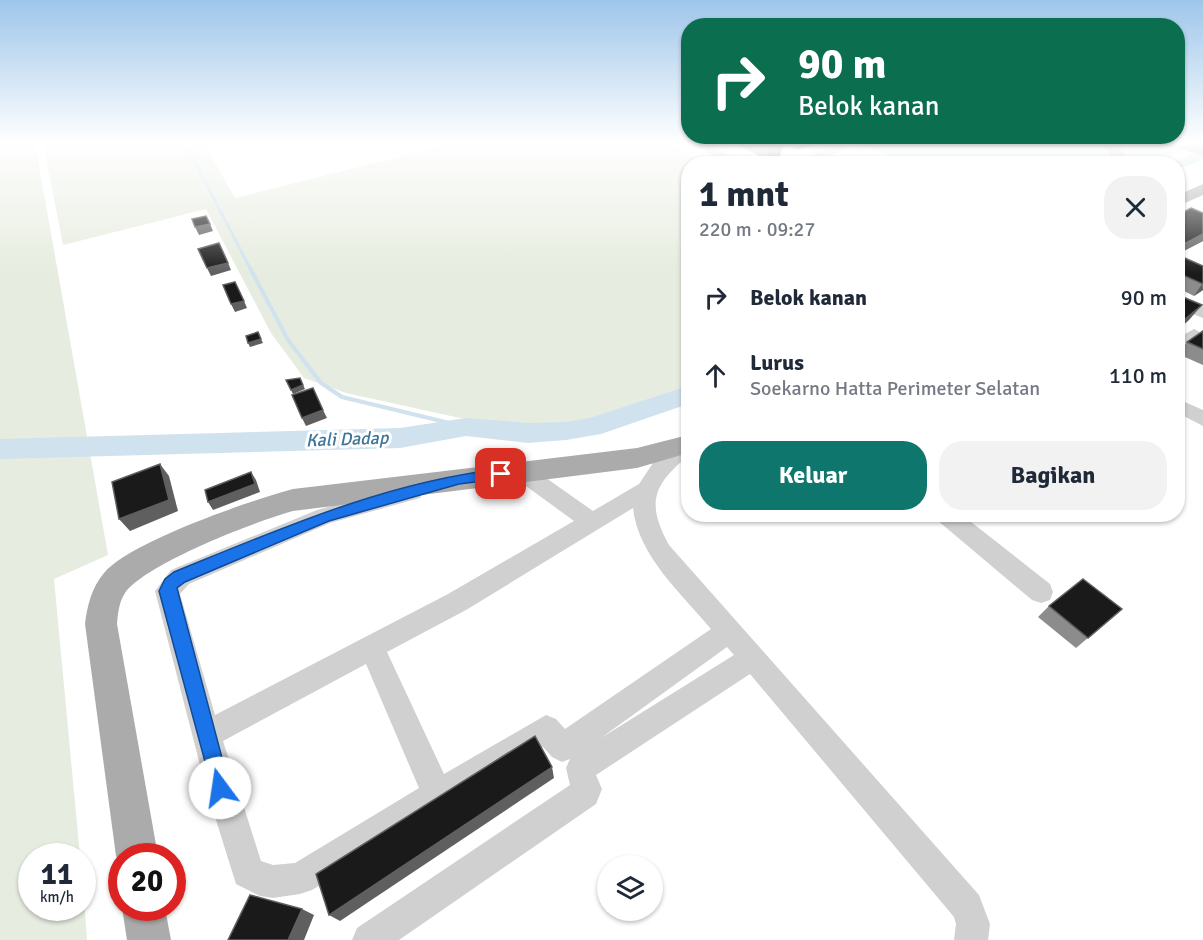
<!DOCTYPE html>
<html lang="id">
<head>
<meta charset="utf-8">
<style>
  body { margin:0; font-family:Signika,sans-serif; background:#f2f2f3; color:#1f2937; height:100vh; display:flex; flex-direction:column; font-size:22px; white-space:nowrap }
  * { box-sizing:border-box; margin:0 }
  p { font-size:20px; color:#747a83 }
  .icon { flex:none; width:33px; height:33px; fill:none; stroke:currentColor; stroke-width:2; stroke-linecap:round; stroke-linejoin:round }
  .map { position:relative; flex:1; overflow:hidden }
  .details { position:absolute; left:681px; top:156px; width:504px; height:366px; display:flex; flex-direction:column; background:#fff; border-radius:24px; box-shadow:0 2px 4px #0004 }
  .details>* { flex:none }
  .banner { position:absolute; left:681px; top:18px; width:504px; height:126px; border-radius:24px; box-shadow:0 2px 4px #0004; background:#0b6e4f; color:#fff; overflow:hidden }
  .fabs { position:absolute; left:597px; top:855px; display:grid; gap:12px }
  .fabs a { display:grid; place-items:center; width:66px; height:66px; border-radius:50%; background:#fff; box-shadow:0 2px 4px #0004; font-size:30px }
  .speed { position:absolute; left:18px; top:843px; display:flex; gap:12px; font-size:30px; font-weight:700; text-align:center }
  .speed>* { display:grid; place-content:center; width:78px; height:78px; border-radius:50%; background:#fff; box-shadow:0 2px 4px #0004; line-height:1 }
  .speed small { font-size:15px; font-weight:400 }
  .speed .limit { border:9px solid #d22; background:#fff; color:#111 }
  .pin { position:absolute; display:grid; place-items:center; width:51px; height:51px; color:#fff; margin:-26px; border-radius:12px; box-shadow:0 3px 9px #0006 }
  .me { position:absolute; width:66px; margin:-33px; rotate:346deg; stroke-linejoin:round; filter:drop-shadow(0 0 4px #0008) }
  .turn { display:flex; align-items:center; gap:21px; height:126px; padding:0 18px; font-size:27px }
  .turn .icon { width:78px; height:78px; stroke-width:2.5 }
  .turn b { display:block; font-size:42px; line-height:51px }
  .round { display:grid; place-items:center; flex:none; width:63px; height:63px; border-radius:24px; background:#f2f2f3 }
  .overview { display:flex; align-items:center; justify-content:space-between; height:102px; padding:0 18px }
  h1 { font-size:36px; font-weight:700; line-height:45px }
  .button { display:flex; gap:12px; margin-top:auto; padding:12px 18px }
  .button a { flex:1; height:69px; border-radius:24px; background:#0f766e; color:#fff; font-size:24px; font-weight:700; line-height:69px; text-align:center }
  .button a+a { background:#f2f2f3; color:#1f2937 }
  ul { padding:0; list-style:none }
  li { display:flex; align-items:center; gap:18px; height:78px; padding:0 18px }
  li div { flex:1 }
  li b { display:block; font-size:22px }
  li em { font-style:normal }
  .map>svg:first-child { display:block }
  .green { fill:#e6ecdf }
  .water { fill:#cfe2ee }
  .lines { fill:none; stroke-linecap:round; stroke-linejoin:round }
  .stream-far1 { stroke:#cfe2ee; stroke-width:3 }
  .stream { stroke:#cfe2ee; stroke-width:4 }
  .river { fill:#cfe2ee; fill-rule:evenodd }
  .minor { fill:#d0d0d0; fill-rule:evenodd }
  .major { fill:#ababab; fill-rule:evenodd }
  .wall { fill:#8c8c8c }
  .shaded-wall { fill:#5f5f5f }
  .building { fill:#1a1a1a; stroke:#5f5f5f; stroke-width:1.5 }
  .route { fill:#1a73e8; stroke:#114b97; stroke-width:1.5 }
  .labels { text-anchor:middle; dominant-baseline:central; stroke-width:6; stroke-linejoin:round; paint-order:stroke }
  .water-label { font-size:18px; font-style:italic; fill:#3f7597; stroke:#fff }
</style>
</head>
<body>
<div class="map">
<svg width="1203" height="940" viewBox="0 0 1203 940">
  <rect width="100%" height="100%" fill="#fff"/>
  <g class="green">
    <path d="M0,143h35l73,412 -54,24 26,277h-48v52h50l1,-22 4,54h-87z"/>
    <path d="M43,143h161l31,55 218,-55h213l38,20 -16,1v222l-33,16 -94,24 -92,-6 -123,-27 -42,-15 -33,-45 -65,-124 -143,36z"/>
  </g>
  <path class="water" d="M859,143h341l-51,21 -245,-1z"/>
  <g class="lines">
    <path class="stream-far1" d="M185,143l66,127"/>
    <path class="stream" d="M250,268l38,72 33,43 21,14 124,30"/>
    <g class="river">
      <path d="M1203,149v11l-25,9v-5h-8z"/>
      <path d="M688,386v18l-87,30 -35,6 -38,3 -62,-7 -66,12 -400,11v-20l400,-11 66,-10 62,5 38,-1 24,-4z"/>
    </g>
    <g class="minor">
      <path d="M693,143h14l36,21h-16z"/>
      <path d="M840,144l4,2v4l-38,14h-19z"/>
      <path d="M1178,297l25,10v11l-25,-10z"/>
      <path d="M1194,329l9,5c-6,8 -16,15 -25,17v-13z"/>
      <path d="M1178,399l25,11v16l-25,-13z"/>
      <path d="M688,438v18c-35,29 -42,47 -19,89l310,350 11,29 -2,16h-34l2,-16 -2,-7 -204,-243 -154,101 6,14 -6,15 -197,136h-47l5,-12 213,-143 -4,-17 4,-9 -8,3 -10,-5 -9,-10 -231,143 -12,4 -27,4 -13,-2 -24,-12 -30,-96 -51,-197 16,-21 146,-60 95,-26 8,2 3,6 -3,6 -90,25 -141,61 -9,10 35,121 233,-121 126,-73 -59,-43 -4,-6 4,-6 7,-2 7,2 64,45 46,-27 14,-21 28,-23zM633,508c5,48 49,86 78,121l-146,100 -9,-10 -10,-4 -102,59 -57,-122 79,-42zM727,647l7,8 -133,83zM366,664l53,124 -124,75 -22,2 -12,-4 -38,-120z"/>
      <path d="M934,514h27l89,70 3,8 -3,8 -9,3 -9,-3 -95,-80z"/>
    </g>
    <g class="major">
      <path d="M1102,143h14l15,21h-15z"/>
      <path d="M1165,143l38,2v10l-36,-9z"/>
      <path d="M1203,184v11l-25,11v-11z"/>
      <path d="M688,435v18l-51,15 -344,43c-37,10 -148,53 -168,82 -6,9 -7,20 -8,31l41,232h-36v12l-6,-12 -31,-232c2,-18 7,-37 19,-51 25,-31 148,-73 189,-84l344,-41z"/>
      <path d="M122,908h43l6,32h-44z"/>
    </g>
  </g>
  <g class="wall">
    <path d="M736,143h76l-1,2 -14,5 -11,-5v1l-4,1 -2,9 -13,4 -31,-16z"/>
    <path d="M1203,213v28l-25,13v-39z"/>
    <path d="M1178,255l25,11v24l-9,6 -16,-8z"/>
    <path d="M1203,331v34l-25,-11 9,-12z"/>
    <path d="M1049,606l73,3 -46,39 -38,-31z"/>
  </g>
  <g class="shaded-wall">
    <path d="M775,143h12l-1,3 -4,1 -2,9 -13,4 2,-13z"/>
    <path d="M798,143h14l-1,2 -14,5z"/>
    <path d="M210,224l3,7 -14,4 -4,-8z"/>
    <path d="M1203,234v7l-25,13 8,-11z"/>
    <path d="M228,263l3,7 -20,6 -4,-8z"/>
    <path d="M1202,284l1,6 -9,6z"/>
    <path d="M244,301l3,7 -12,4 -4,-8z"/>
    <path d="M1202,305l-13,15 -11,10v-5z"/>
    <path d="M261,339l2,4 -13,4 -2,-4z"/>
    <path d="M303,385l2,4 -12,5 -2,-4z"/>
    <path d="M323,410l4,8 -21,8 -4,-8z"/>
    <path d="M160,464l9,12 9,35 -48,20 -11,-12z"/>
    <path d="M251,472l5,8 4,12 -47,18 -5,-8z"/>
    <path d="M552,767l2,11 -214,143 -11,-6z"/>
    <path d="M302,909l12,6 -10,25h-16z"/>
  </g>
  <g class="building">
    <path d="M761,143h21l-13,4z"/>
    <path d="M1191,208l12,5v21l-17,9 -8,-4v-24z"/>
    <path d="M206,216l4,8 -15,3 -3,-8z"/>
    <path d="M219,243l9,20 -21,5 -9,-19z"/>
    <path d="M1178,255l25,11v18l-25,-11z"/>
    <path d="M235,282l9,19 -13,3 -8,-19z"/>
    <path d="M1178,295l24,10 -24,20z"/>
    <path d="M1203,331v18l-16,-7z"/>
    <path d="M258,332l3,7 -13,4 -2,-7z"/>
    <path d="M300,378l3,7 -12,5 -5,-10z"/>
    <path d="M313,388l10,22 -21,8 -10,-23z"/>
    <path d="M160,464l9,36 -50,19 -7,-37z"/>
    <path d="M251,472l4,12 -47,18 -3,-12z"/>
    <path d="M1083,579l39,30 -34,29 -39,-32z"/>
    <path d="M535,736l17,31 -223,148 -13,-41z"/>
    <path d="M250,895l52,14 -14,31h-60z"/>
  </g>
  <linearGradient id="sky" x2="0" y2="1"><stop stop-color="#9ec6ea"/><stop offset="0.52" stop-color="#fff"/><stop offset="1" stop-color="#fff" stop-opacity="0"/></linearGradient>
  <rect width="1203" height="274" fill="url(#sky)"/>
  <path class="route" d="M501,469l5,2v7l-47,6 -130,37 -144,61 -8,6 53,200 -3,7 -7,3 -6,-3 -55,-204 6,-12 9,-7c106,-43 212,-90 327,-103z"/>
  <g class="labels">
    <g class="water-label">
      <text transform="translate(347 439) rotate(-2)">Kali Dadap</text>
    </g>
  </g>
</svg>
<div class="fabs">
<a><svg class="icon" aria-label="layers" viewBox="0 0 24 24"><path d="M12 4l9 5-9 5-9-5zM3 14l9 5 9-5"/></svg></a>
</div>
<div class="speed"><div>11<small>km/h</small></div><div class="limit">20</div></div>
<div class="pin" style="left:501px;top:474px;background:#d93025"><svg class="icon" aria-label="arrive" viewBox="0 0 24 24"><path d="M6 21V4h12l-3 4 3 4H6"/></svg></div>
<svg class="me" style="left:220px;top:788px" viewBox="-20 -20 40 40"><circle r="19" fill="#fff"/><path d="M0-13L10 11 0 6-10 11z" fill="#1a73e8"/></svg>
<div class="banner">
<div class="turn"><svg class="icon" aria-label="right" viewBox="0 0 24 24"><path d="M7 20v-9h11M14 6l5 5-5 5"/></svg><div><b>90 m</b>Belok kanan</div></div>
</div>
<section class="details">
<div class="overview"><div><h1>1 mnt</h1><p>220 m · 09:27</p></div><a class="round"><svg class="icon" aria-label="close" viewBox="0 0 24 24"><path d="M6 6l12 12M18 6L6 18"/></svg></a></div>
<ul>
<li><svg class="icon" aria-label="right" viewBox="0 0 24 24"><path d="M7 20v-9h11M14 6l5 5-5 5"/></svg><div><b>Belok kanan</b></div><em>90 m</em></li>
<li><svg class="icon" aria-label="ahead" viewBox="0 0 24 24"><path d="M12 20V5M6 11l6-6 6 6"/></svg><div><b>Lurus</b><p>Soekarno Hatta Perimeter Selatan</p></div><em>110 m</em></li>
</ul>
<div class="button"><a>Keluar</a><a>Bagikan</a></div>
</section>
</div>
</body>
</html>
